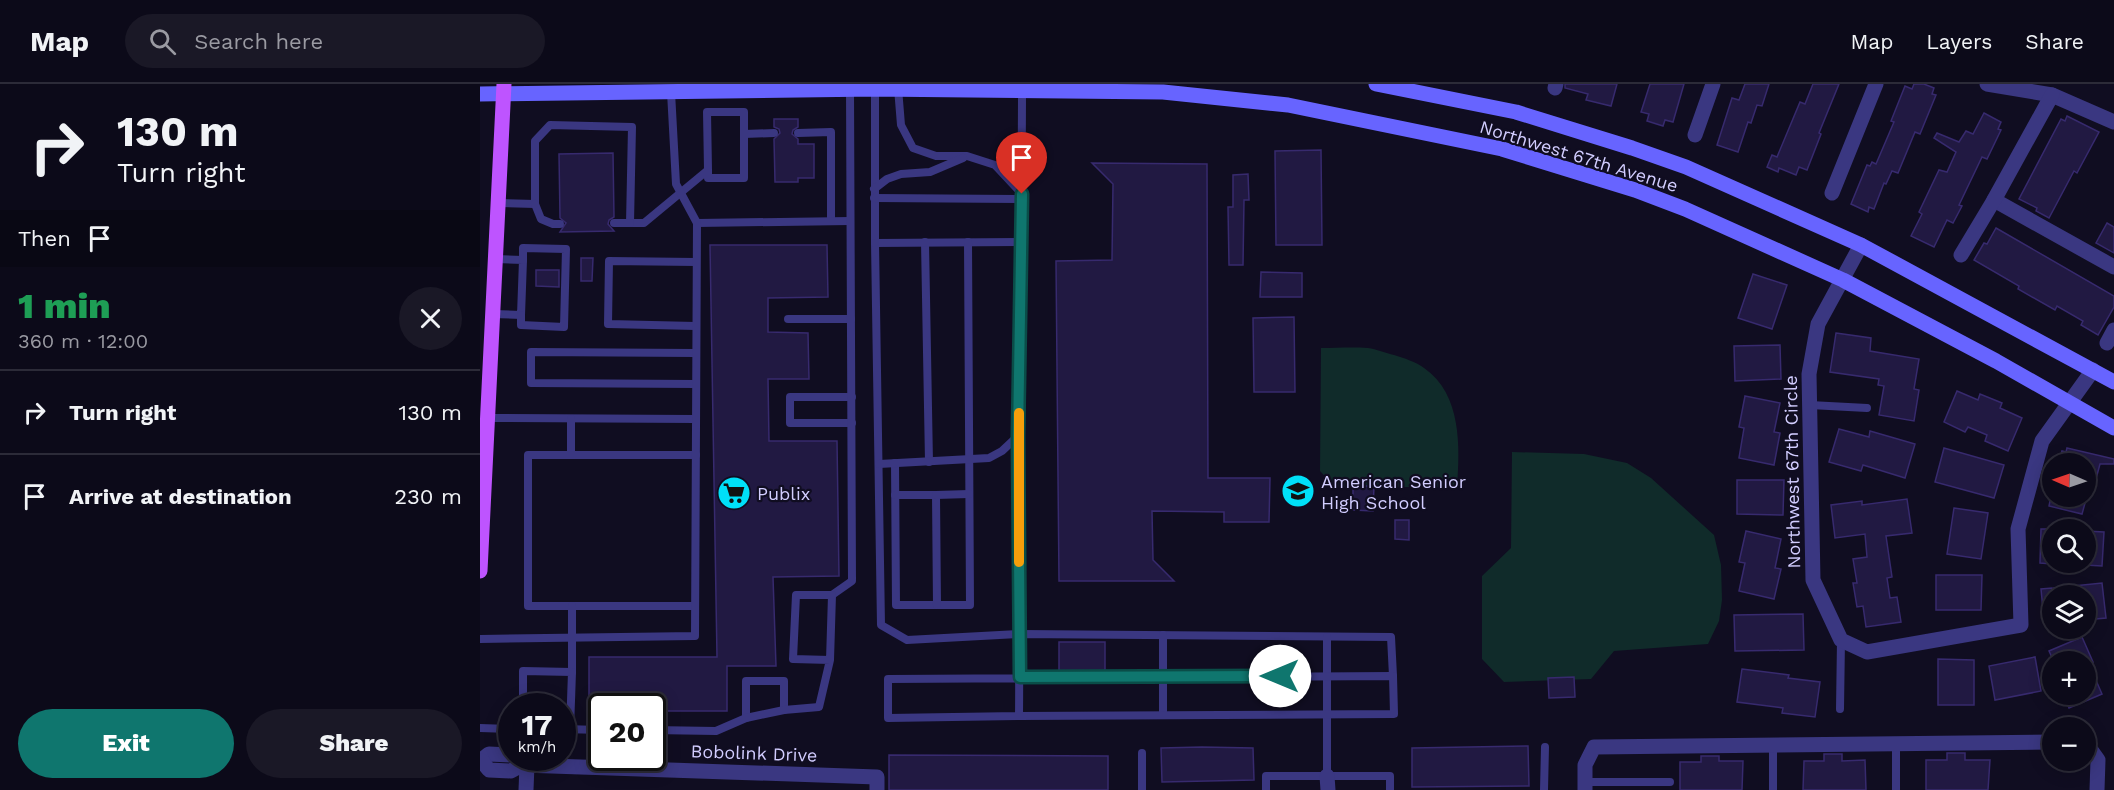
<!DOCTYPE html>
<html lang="en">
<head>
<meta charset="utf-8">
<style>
  body { margin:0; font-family:"Work Sans",sans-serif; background:#1a1826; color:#f1f3f6; height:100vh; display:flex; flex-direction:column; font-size:22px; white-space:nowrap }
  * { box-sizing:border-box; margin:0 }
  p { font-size:20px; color:#9a9aa2 }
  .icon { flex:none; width:33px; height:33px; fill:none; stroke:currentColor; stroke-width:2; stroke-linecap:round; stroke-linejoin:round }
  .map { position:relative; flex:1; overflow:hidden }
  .drawer { display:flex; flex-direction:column; background:#0c0a19; width:480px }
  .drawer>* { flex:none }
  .guide { background:#0c0a19; color:#f1f3f6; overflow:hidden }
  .needle { width:39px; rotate:272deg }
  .tools { position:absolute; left:1562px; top:369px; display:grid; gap:12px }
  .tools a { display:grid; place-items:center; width:54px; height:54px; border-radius:50%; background:#0c0a19; box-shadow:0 3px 15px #0003,0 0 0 2px #2c2b38; font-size:30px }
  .speed { position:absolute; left:18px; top:609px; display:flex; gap:12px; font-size:30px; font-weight:700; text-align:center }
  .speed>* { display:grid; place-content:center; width:78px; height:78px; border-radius:50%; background:#0c0a19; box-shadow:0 3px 15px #0003,0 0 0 2px #2c2b38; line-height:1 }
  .speed small { font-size:15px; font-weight:400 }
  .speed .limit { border:3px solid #111; border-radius:9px; background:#fff; color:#111 }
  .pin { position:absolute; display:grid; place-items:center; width:51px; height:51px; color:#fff; margin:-62px -26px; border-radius:50% 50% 50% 0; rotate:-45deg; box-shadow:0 0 6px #0007 }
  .pin .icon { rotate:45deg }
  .me { position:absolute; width:66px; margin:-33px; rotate:270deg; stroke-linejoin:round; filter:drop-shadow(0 0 4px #0008) }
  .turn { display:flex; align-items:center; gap:21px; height:126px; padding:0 18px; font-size:27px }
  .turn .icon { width:78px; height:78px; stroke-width:2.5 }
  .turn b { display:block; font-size:42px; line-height:51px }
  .then { display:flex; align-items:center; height:57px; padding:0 18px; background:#0003; gap:12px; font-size:22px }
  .round { display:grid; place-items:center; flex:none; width:63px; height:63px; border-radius:32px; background:#1a1826 }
  .headline { display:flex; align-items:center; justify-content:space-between; height:102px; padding:0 18px }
  h1 { font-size:36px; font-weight:800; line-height:45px; color:#1e9e55 }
  .primary-button { display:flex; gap:12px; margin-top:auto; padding:12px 18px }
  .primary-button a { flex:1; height:69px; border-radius:36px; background:#0f766e; color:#fff; font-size:24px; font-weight:800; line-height:69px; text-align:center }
  .primary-button a+a { background:#1a1826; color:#f1f3f6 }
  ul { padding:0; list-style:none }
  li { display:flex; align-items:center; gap:18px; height:84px; padding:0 18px; border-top:2px solid #2c2b38 }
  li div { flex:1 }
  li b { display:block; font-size:22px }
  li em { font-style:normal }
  header { display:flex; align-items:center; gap:36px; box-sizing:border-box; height:84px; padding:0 30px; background:#0c0a19; border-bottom:2px solid #2c2b38 }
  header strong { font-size:28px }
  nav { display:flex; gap:33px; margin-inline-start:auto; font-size:21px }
  .search { width:420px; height:54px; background:#1a1826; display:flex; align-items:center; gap:15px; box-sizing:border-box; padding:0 21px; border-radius:33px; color:#9a9aa2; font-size:22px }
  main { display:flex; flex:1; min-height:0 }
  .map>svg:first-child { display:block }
  .green { fill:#102b2a }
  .building { fill:#211942; stroke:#372a6e; stroke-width:1.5 }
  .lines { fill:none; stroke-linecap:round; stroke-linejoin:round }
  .lane { stroke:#3a3781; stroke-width:8 }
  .street { stroke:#3a3781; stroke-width:15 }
  .secondary { stroke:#6764ff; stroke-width:15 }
  .primary { stroke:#be54ff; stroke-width:15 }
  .route-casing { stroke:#0a4d48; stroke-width:15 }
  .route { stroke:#0f766e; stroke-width:10 }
  .slow { stroke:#f59e0b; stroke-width:10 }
  .labels { text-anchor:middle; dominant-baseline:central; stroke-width:4.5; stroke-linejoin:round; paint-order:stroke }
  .street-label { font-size:18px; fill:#d2cdff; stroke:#100d21 }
  .poi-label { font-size:18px; fill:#d2cdff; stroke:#100d21; text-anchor:start }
</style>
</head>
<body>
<header>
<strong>Map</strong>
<div class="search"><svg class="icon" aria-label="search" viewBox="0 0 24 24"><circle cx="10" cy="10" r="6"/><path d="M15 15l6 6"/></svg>Search here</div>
<nav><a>Map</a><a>Layers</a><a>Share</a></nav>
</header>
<main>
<section class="drawer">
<div class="guide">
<div class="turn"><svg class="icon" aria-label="right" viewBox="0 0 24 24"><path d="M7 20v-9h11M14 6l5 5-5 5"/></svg><div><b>130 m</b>Turn right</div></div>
<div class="then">Then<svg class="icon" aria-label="arrive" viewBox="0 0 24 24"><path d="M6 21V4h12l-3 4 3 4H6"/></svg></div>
</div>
<div class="headline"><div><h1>1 min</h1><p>360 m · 12:00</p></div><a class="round"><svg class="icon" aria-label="close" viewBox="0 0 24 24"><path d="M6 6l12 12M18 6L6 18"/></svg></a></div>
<ul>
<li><svg class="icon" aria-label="right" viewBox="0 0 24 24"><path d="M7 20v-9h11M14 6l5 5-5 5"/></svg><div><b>Turn right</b></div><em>130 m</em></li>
<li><svg class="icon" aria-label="arrive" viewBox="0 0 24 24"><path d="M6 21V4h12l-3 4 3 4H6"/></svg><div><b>Arrive at destination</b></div><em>230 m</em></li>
</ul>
<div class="primary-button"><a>Exit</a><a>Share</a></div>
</section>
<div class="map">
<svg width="1634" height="706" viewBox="0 0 1634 706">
  <rect width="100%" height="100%" fill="#100d21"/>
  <g class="green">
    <path d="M841,264c15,0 31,-1 47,0 8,1 18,5 26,7 10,3 22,7 30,13 38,26 36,80 33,119h-122l-15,-16z"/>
    <path d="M1032,368l72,2 43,9 24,15 63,57 7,30 1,35 -3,21 -11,23 -94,7 -23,28 -87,3 -22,-23v-83l29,-28z"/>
  </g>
  <g class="building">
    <path d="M1085,0h52l-6,22 -25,-6 2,-6 -23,-6z"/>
    <path d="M1170,0h34l-11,38 -8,-2 -2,6 -16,-5 2,-7 -8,-2z"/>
    <path d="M1265,0h24l-7,22 -5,-1 -6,18 -3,-1 -10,30 -21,-7 15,-47 7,2z"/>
    <path d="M1333,0h26l-20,49 2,1 -14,36 -8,-3 -3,8 -17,-7 -1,4 -11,-5 5,-12 5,2 23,-55 5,2z"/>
    <path d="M1434,0h10l10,4 -2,6 4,1 -16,39 -5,-2 -17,41 -6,-2 -6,13 -2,-1 -10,26 -5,-2 -1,5 -17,-8 16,-39 3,1 2,-4 4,2 18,-42 -3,-1 14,-35 7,3z"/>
    <path d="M1504,29l17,9 -3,7 3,1 -14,29 -5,-2 -23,48 3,1 -9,17 -6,-3 -13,27 -23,-11 11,-22 -3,-2 20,-42 8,2 9,-20 -22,-14 3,-5 22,9 7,-11 7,3z"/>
    <path d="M1587,32l32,16 -22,41 -3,-2 -25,47 -13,-7 1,-3 -18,-9 42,-80 4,2z"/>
    <path d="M294,35h24v8l-5,3 -1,4 6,5v5h16v34h-16v4h-23l-1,-43 6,-6 -1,-4 -5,-2z"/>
    <path d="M841,66l1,95h-46l-1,-94z"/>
    <path d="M133,69l1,64 -5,3 -1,4 6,7 -54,1 6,-9 -6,-5 -1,-64z"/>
    <path d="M612,79l115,1 1,314h62l-1,44h-45v-10l-72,-1 1,49 21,21h-115l-3,-320 56,-1 1,-76z"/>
    <path d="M768,90l1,26h-5l-1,65h-14l-1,-58h5v-32z"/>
    <path d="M1627,139l7,4v26l-18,-10z"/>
    <path d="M1516,144l118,68v11l-16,28 -17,-10 2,-4 -26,-15 -2,4 -37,-21 1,-3 -45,-26 10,-17 3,1z"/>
    <path d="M230,161h117l1,52 -60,1v34l40,1 1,46h-41l1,62h68l2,135 -66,1 3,89h-49v45h-75v-5h-50v4h-13v-53h128z"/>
    <path d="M101,174h12l-1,23h-11z"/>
    <path d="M56,186h23v17l-23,-1z"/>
    <path d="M781,188l41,1v24h-42z"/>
    <path d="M1273,190l34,11 -15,44 -34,-11z"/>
    <path d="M814,233l1,75h-41l-1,-74z"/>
    <path d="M1356,249l35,5 -1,13 49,8 -5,30 5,1 -5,31 -35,-6 5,-29 -6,-1 1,-6 -49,-7z"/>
    <path d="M1300,261l1,34 -46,2 -1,-35z"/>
    <path d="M1477,307l21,9 2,-6 22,9 -2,5 22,10 -14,33 -23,-10 2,-6 -19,-8 -3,5 -21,-10z"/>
    <path d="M1265,312l35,7 -6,29 6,1 -6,32 -35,-7 5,-30 -5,-1z"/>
    <path d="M1359,345l30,8 1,-6 45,13 -10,34 -42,-13 -2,6 -32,-9z"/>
    <path d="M1464,364l60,17 -10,33 -59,-16z"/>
    <path d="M1587,364l47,11v5h-14l-6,22 -9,-2v-20h-26l3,-13 4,1z"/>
    <path d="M1257,396h47l-1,35 -46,-1z"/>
    <path d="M873,402h21l-1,25 -20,-1z"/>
    <path d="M1571,412h36l-5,18 -33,-8z"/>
    <path d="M1427,415l5,34 -26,3 6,41 -5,1 3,20 7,-1 4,25 -35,5 -3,-21 -6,1 -4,-24h4l-4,-24 14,-2 -2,-23 -30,4 -4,-33 31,-4v4z"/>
    <path d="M1474,424l34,5 -7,46 -34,-5z"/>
    <path d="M915,436h14v20l-14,-1z"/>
    <path d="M1561,445h11v35l-12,-1z"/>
    <path d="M1266,447l35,8 -6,29 6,1 -7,30 -35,-8 6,-28 -6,-1z"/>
    <path d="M1605,447l19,1 -2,34 -17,-1z"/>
    <path d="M1456,491h46l-1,35h-45z"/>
    <path d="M1622,499l4,35 -21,2v-24h-30l-1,-8z"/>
    <path d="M1572,504v32h-8l-3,-31z"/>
    <path d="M1323,530l1,36 -69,1 -1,-36z"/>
    <path d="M1602,553l11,25h-5l14,32 -33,14 -5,-14h21v-32h-31l-5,-11z"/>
    <rect x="579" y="558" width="46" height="29"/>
    <path d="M1555,573l6,34 -46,9 -6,-34z"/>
    <path d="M1458,575l36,1v45h-36z"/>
    <path d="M1262,585l47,6 -1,3 32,4 -5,35 -33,-4 1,-5 -46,-6z"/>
    <path d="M1094,593l1,20 -26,1 -1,-20z"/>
    <path d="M1048,662l1,40 -117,1v-39z"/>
    <path d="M722,663l51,1 1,32 -92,2 -1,-34z"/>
    <path d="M1467,669h18v7h25l-2,30h-62v-30h21z"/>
    <path d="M1344,670h18v7l23,-1 1,30h-63l1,-29h20z"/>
    <path d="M409,671l219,1v34h-219z"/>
    <path d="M1221,672h18v5h24l-1,29h-62v-28h21z"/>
  </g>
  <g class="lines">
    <g class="lane">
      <path d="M418,4l3,37 12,23 23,8h31l28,9 27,29"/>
      <path d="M395,5v154l6,382 26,15 113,-6 371,3 2,39"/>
      <path d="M318,49l33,-1v89"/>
      <path d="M264,50l30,-1"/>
      <path d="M394,105l13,-10 14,-5 29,-2 33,-14"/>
      <path d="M394,114l148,1"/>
      <path d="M18,119l37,1v-63l15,-16 82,2 -2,96h14l64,-53v8h36v-66h-37l1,58"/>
      <path d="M55,120l6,15 12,5h7"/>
      <path d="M134,139h16"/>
      <path d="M217,139l153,-2"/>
      <path d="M445,158l4,220"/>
      <path d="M395,159l147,-1"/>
      <path d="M12,230l29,1 2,-55 -28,-1"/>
      <path d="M41,231v10l43,2 2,-78 -43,-1v12"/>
      <path d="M308,235h63"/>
      <path d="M216,242l-88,-2 1,-63 87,1"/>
      <path d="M216,300l-165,-1v-31l165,1"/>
      <path d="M372,313h-62v26h62"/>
      <path d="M1330,321l57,3"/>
      <path d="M7,334l209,1"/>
      <path d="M91,371v-36"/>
      <path d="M415,379l1,142h74l-2,-363"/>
      <path d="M399,380l110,-6 13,-7 16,-15"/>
      <path d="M415,411h41l1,110"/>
      <path d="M456,411l33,-1"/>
      <path d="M352,511l20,-14 -2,-492"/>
      <path d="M215,522h-167v-151h168"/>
      <path d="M683,551v80"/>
      <path d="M847,553v139"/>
      <path d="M0,555l215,-3 2,-413 -21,-39 -5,-92"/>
      <path d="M92,588v-66"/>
      <path d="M43,622v-35l49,1 -2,57"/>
      <path d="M1360,625l1,-69"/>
      <path d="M539,632l-131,2v-39l505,-3 1,38 -375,2c1,-94 -2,-188 -1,-282 1,-115 4,-230 4,-345"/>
      <path d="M266,634v-37h38v29"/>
      <path d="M0,644l32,1"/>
      <path d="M82,645l40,1"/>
      <path d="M172,646l64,1 30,-13 38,-8 35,-3 11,-47 2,-65h-36l-3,64 37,1"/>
      <path d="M1105,698h85"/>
      <path d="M662,706v-37"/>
      <path d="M786,706v-14h124v14"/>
      <path d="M1064,706l1,-43"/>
      <path d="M1293,706v-45"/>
      <path d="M1416,706v-46"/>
    </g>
    <g class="street">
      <path d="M1507,0l65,11 62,27"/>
      <path d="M1075,4l1,-4"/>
      <path d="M1215,51l18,-51"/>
      <path d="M1352,109l44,-109"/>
      <path d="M1514,116l120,67"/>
      <path d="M1381,161l-43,79 -9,50 4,206 28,60 26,12 154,-27 -3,-96 24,-88 51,-71"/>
      <path d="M1481,171l33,-55 58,-105"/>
      <path d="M1627,259l7,-13"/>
      <path d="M1605,658l13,18 -1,30"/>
      <path d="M0,677l9,-7 23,1"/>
      <path d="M2,677l7,9 22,1 11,-6 355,12v13"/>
      <path d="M847,692l1,14"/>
      <path d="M46,706l1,-25"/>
      <path d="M1105,706v-25l9,-18 458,-5"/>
    </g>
    <g class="secondary">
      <path d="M896,0l140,28 116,36 54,19 175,78 253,137"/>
      <path d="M0,10l395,-5 288,3 125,13 214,44 133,41 50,19 158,71 153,81 118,67"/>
    </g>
    <path class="primary" d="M0,487l24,-487"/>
  </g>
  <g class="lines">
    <g class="route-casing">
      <path id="route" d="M542,110l-4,242 2,241 260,-1"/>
    </g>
    <use href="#route" class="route"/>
    <path class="slow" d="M539,329v149"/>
  </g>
  <defs>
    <g id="school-disc" transform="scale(1.725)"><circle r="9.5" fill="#00e0f8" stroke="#100d21"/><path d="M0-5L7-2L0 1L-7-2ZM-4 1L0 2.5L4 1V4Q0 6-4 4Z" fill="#111"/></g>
    <g id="supermarket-disc" transform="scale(1.725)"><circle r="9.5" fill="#00e0f8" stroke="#100d21"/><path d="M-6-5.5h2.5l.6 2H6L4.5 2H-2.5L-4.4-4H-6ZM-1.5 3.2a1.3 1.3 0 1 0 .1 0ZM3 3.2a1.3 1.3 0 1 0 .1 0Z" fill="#111"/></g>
  </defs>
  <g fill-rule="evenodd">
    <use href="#school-disc" x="818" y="407"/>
    <use href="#supermarket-disc" x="254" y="409"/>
  </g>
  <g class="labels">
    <g class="street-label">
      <text transform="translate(1099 72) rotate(17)">Northwest 67th Avenue</text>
      <text transform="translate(1312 388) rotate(-91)">Northwest 67th Circle</text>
      <text transform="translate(274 669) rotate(2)">Bobolink Drive</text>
    </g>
    <g class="poi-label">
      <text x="841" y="397">American Senior<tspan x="841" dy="21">High School</tspan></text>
      <text x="277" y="409">Publix</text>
    </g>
  </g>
</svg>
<div class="tools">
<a><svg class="needle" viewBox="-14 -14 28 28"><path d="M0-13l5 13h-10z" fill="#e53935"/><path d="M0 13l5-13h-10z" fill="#9a9aa2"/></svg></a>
<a><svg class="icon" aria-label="search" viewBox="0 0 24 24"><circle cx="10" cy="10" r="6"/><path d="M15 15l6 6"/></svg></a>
<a><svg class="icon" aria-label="layers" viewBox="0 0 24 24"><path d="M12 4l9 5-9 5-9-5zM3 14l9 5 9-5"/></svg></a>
<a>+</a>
<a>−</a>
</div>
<div class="speed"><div>17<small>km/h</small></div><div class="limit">20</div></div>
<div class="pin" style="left:542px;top:110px;background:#d93025"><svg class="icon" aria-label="arrive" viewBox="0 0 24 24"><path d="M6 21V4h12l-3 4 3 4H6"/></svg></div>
<svg class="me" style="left:800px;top:592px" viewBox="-20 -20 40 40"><circle r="19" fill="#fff"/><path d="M0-13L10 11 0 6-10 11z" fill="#0f766e"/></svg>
</div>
</main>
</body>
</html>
